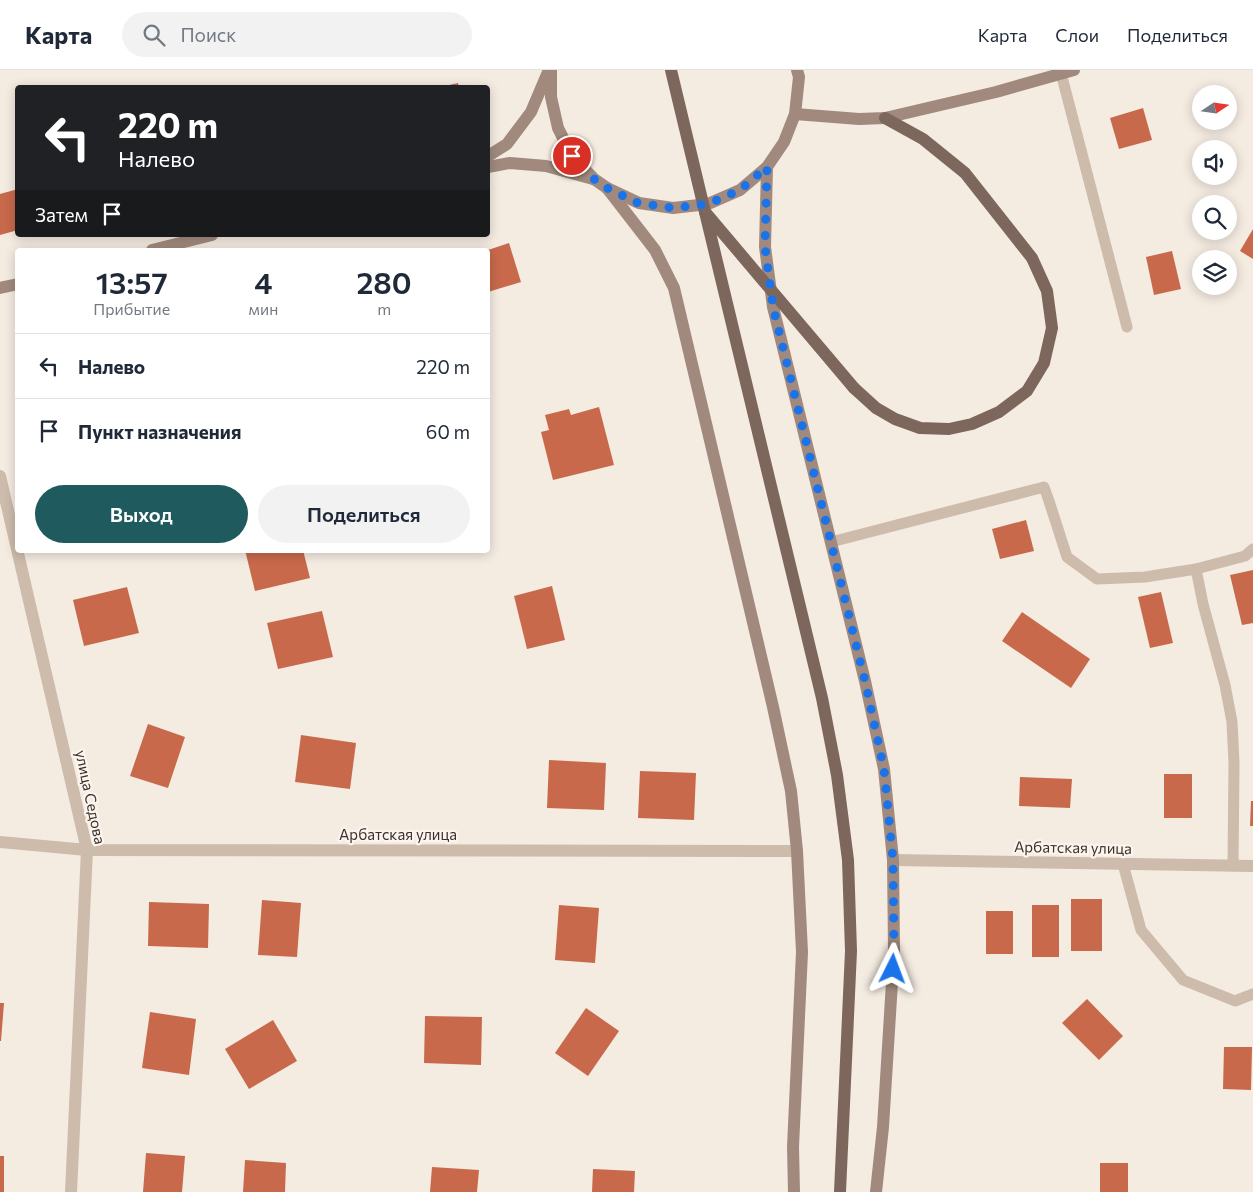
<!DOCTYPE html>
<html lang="ru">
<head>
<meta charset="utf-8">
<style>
  body { margin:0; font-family:Commissioner,sans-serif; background:#f2f2f3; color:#1f2937; height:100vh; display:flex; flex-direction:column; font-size:19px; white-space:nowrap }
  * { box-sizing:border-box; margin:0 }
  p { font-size:16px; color:#747a83 }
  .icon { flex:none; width:28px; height:28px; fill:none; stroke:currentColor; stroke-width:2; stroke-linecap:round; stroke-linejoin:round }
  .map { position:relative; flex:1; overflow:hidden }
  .drawer { position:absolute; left:15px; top:178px; width:475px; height:305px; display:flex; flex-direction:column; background:#fff; border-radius:5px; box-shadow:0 2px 12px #0003 }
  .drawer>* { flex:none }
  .hud { position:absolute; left:15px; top:15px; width:475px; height:152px; border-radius:5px; box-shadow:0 2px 12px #0003; background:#202124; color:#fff; overflow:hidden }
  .needle { width:32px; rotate:77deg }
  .controls { position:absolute; left:1192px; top:15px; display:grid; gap:10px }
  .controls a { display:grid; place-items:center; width:45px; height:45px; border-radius:50%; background:#fff; box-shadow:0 2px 12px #0003; font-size:25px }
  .pin { position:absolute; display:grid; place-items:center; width:42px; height:42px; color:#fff; margin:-21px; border:2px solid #fff; border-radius:50%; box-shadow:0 1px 5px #0007 }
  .me { position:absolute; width:55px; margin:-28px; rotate:3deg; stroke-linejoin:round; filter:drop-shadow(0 0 4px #0008) }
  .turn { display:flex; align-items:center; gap:18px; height:105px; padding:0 20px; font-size:22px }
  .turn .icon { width:65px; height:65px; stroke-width:2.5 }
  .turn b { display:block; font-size:35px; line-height:42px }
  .then { display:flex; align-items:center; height:48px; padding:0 20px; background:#0003; gap:10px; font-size:19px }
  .eta { display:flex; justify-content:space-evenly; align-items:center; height:85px; text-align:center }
  .eta b { font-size:30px; font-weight:600; line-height:35px }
  .button { display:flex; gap:10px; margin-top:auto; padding:10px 20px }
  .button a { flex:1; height:58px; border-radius:30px; background:#1f5a5e; color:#fff; font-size:20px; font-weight:600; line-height:58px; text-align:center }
  .button a+a { background:#f2f2f3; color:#1f2937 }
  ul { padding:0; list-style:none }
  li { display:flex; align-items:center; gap:15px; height:65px; padding:0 20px; border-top:1px solid #e0e1e3 }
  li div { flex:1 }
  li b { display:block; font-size:19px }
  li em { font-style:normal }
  header { display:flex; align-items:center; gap:30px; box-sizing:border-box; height:70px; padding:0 25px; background:#fff; border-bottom:1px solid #e0e1e3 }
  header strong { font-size:24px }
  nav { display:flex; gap:28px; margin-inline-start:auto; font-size:18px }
  .search { width:350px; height:45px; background:#f2f2f3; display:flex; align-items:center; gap:12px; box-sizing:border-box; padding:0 18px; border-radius:28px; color:#747a83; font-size:19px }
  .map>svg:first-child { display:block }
  .building { fill:#c8694b }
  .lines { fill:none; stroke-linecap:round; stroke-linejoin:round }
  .lane { stroke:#cdbbac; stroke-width:11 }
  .street { stroke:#cdbbac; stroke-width:12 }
  .secondary { stroke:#a18a7d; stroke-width:12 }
  .primary { stroke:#7d675c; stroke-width:12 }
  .primary-bridge { stroke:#7d675c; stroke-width:12 }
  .route { stroke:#1a73e8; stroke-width:9; stroke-dasharray:0 16.2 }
  .labels { text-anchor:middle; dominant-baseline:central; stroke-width:4.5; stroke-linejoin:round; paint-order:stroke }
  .street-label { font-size:15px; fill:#3b302b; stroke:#fbf5ee }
</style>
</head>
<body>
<header>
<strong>Карта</strong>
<div class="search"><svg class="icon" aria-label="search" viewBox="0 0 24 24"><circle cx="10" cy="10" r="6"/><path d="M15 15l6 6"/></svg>Поиск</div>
<nav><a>Карта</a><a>Слои</a><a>Поделиться</a></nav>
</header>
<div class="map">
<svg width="1253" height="1122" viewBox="0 0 1253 1122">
  <rect width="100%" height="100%" fill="#f4ebe1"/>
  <g class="building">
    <path d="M458,13l1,5h-19v-1z"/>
    <path d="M1143,38l9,32 -33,9 -9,-31z"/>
    <path d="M18,119v41l-18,5v-41z"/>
    <path d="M1253,159v30l-13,-8z"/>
    <path d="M509,173l12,39 -33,10v-42z"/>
    <path d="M1172,181l9,38 -27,6 -8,-38z"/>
    <path d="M599,337l15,58 -61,15 -12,-48 8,-2 -4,-15 24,-6 2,6z"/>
    <path d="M1026,450l8,31 -34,8 -8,-30z"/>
    <path d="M245,480h58l7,28 -55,13z"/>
    <path d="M1253,500v53l-11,2 -12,-50z"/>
    <path d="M552,516l13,54 -38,9 -13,-53z"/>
    <path d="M127,517l12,46 -55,13 -11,-46z"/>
    <path d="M1161,522l12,51 -23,5 -12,-51z"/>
    <path d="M322,541l11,46 -55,12 -11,-46z"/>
    <path d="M1022,542l68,47 -19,29 -69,-47z"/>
    <path d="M148,654l37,13 -17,51 -38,-12z"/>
    <path d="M301,665l55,8 -6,46 -55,-7z"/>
    <path d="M549,690l57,3 -2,47 -57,-2z"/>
    <path d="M640,701l56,2 -2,47 -56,-2z"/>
    <rect x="1164" y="704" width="28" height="44"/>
    <path d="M1020,707l52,2 -2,29 -51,-2z"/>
    <path d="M1251,731h2v25h-3z"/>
    <rect x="1071" y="829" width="31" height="52"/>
    <path d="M262,830l39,3 -4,54 -39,-2z"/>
    <path d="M149,832l60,2 -1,44 -60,-2z"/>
    <path d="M559,835l40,3 -4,55 -40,-3z"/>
    <rect x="1032" y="835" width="27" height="52"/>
    <rect x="986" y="841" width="27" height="43"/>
    <path d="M1087,929l36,37 -24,24 -37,-37z"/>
    <path d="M0,933h4l-3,38h-1z"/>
    <path d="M586,938l33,23 -31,45 -33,-23z"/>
    <path d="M150,942l46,7 -7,56 -47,-7z"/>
    <path d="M425,946l57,1 -1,48 -57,-2z"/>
    <path d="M273,950l24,41 -48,28 -24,-40z"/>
    <path d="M1224,977h28l-1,43 -28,-1z"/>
    <path d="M146,1083l39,3 -3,36h-39z"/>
    <rect x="0" y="1086" width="4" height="36"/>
    <path d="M245,1090l41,3 -1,29h-42z"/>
    <rect x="1100" y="1093" width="28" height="29"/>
    <path d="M432,1097l47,3 -2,22h-47z"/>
    <path d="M593,1099l42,2 -1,21h-42z"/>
  </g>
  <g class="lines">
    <g class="lane">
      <path d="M1061,3l66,254"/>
      <path d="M831,472l213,-55 5,14 18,56 30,22 48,-2 51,-8 7,35 22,81 7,37 2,41 -1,103"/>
      <path d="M1196,499l49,-13 8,-7"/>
      <path d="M1123,794l18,66 42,50 52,21 18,-7"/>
    </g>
    <g class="street">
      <path d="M0,406l87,374 -16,342"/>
      <path d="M0,772l87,8 710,1"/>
      <path d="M893,790l360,6"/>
    </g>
    <g class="secondary">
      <path d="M551,0v27l7,31 14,28 22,23 13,9 32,15 34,5 35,-4 32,-14 27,-23 17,-25 11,-28 4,-37 -2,-7"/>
      <path d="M795,44l64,5 26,-1 111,-26 78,-22"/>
      <path d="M488,86l19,-12 24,-32 17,-40"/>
      <path d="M488,97l22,-4 36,3 47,13"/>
      <path d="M767,97l-2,80 8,60 92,374 19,88 9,91 1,90 -11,177 -7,65"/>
      <path d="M607,118l48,62 19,38 99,419 18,84 6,60 5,101 -9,195 1,45"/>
      <path d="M152,180l60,-15"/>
      <path d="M0,218l18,-4"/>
    </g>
    <g class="primary">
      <path d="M705,142l117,486 15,77 11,85 3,91 -11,241"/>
      <path d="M854,318l22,20 19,11 25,9 29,1 23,-5 27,-12 28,-21 17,-28 8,-35 -5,-37 -15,-33 -67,-85 -42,-34 -38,-21"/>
    </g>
    <path class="primary-bridge" d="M671,0l34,142 149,176"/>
  </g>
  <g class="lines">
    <path class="route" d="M572,86l22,23 13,9 31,15 35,5 35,-4 32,-14 27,-23 -2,80 8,60 92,374 19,88 9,91 1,90 -1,19"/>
  </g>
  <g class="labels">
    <g class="street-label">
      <text transform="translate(91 727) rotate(78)">улица Седова</text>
      <text x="398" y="764">Арбатская улица</text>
      <text transform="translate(1073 777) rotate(1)">Арбатская улица</text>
    </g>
  </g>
</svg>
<div class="controls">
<a><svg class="needle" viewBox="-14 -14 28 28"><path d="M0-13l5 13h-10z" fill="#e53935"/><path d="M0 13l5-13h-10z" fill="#747a83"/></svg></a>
<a><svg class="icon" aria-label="sound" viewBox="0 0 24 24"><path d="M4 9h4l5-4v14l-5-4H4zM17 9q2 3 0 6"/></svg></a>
<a><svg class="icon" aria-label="search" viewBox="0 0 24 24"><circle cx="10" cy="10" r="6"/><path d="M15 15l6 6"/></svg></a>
<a><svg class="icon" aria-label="layers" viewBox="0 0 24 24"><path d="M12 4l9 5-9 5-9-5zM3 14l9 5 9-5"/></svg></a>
</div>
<div class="pin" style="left:572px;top:86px;background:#d93025"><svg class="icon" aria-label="arrive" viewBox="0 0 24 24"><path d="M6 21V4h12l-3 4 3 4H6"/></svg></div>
<svg class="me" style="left:893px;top:899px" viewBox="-20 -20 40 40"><path d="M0-17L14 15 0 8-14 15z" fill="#1a73e8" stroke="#fff" stroke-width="4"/></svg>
<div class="hud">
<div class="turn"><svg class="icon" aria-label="left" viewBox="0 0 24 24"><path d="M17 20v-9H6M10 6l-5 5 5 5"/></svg><div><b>220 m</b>Налево</div></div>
<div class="then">Затем<svg class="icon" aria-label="arrive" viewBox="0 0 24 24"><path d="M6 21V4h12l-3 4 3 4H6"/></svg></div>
</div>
<section class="drawer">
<div class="eta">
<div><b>13:57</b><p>Прибытие</p></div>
<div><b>4</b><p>мин</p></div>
<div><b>280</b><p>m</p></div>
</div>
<ul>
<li><svg class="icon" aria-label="left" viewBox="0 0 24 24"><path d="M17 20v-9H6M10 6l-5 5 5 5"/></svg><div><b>Налево</b></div><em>220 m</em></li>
<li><svg class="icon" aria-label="arrive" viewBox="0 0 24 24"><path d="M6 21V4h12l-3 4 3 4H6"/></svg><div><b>Пункт назначения</b></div><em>60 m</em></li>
</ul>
<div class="button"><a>Выход</a><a>Поделиться</a></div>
</section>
</div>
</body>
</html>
